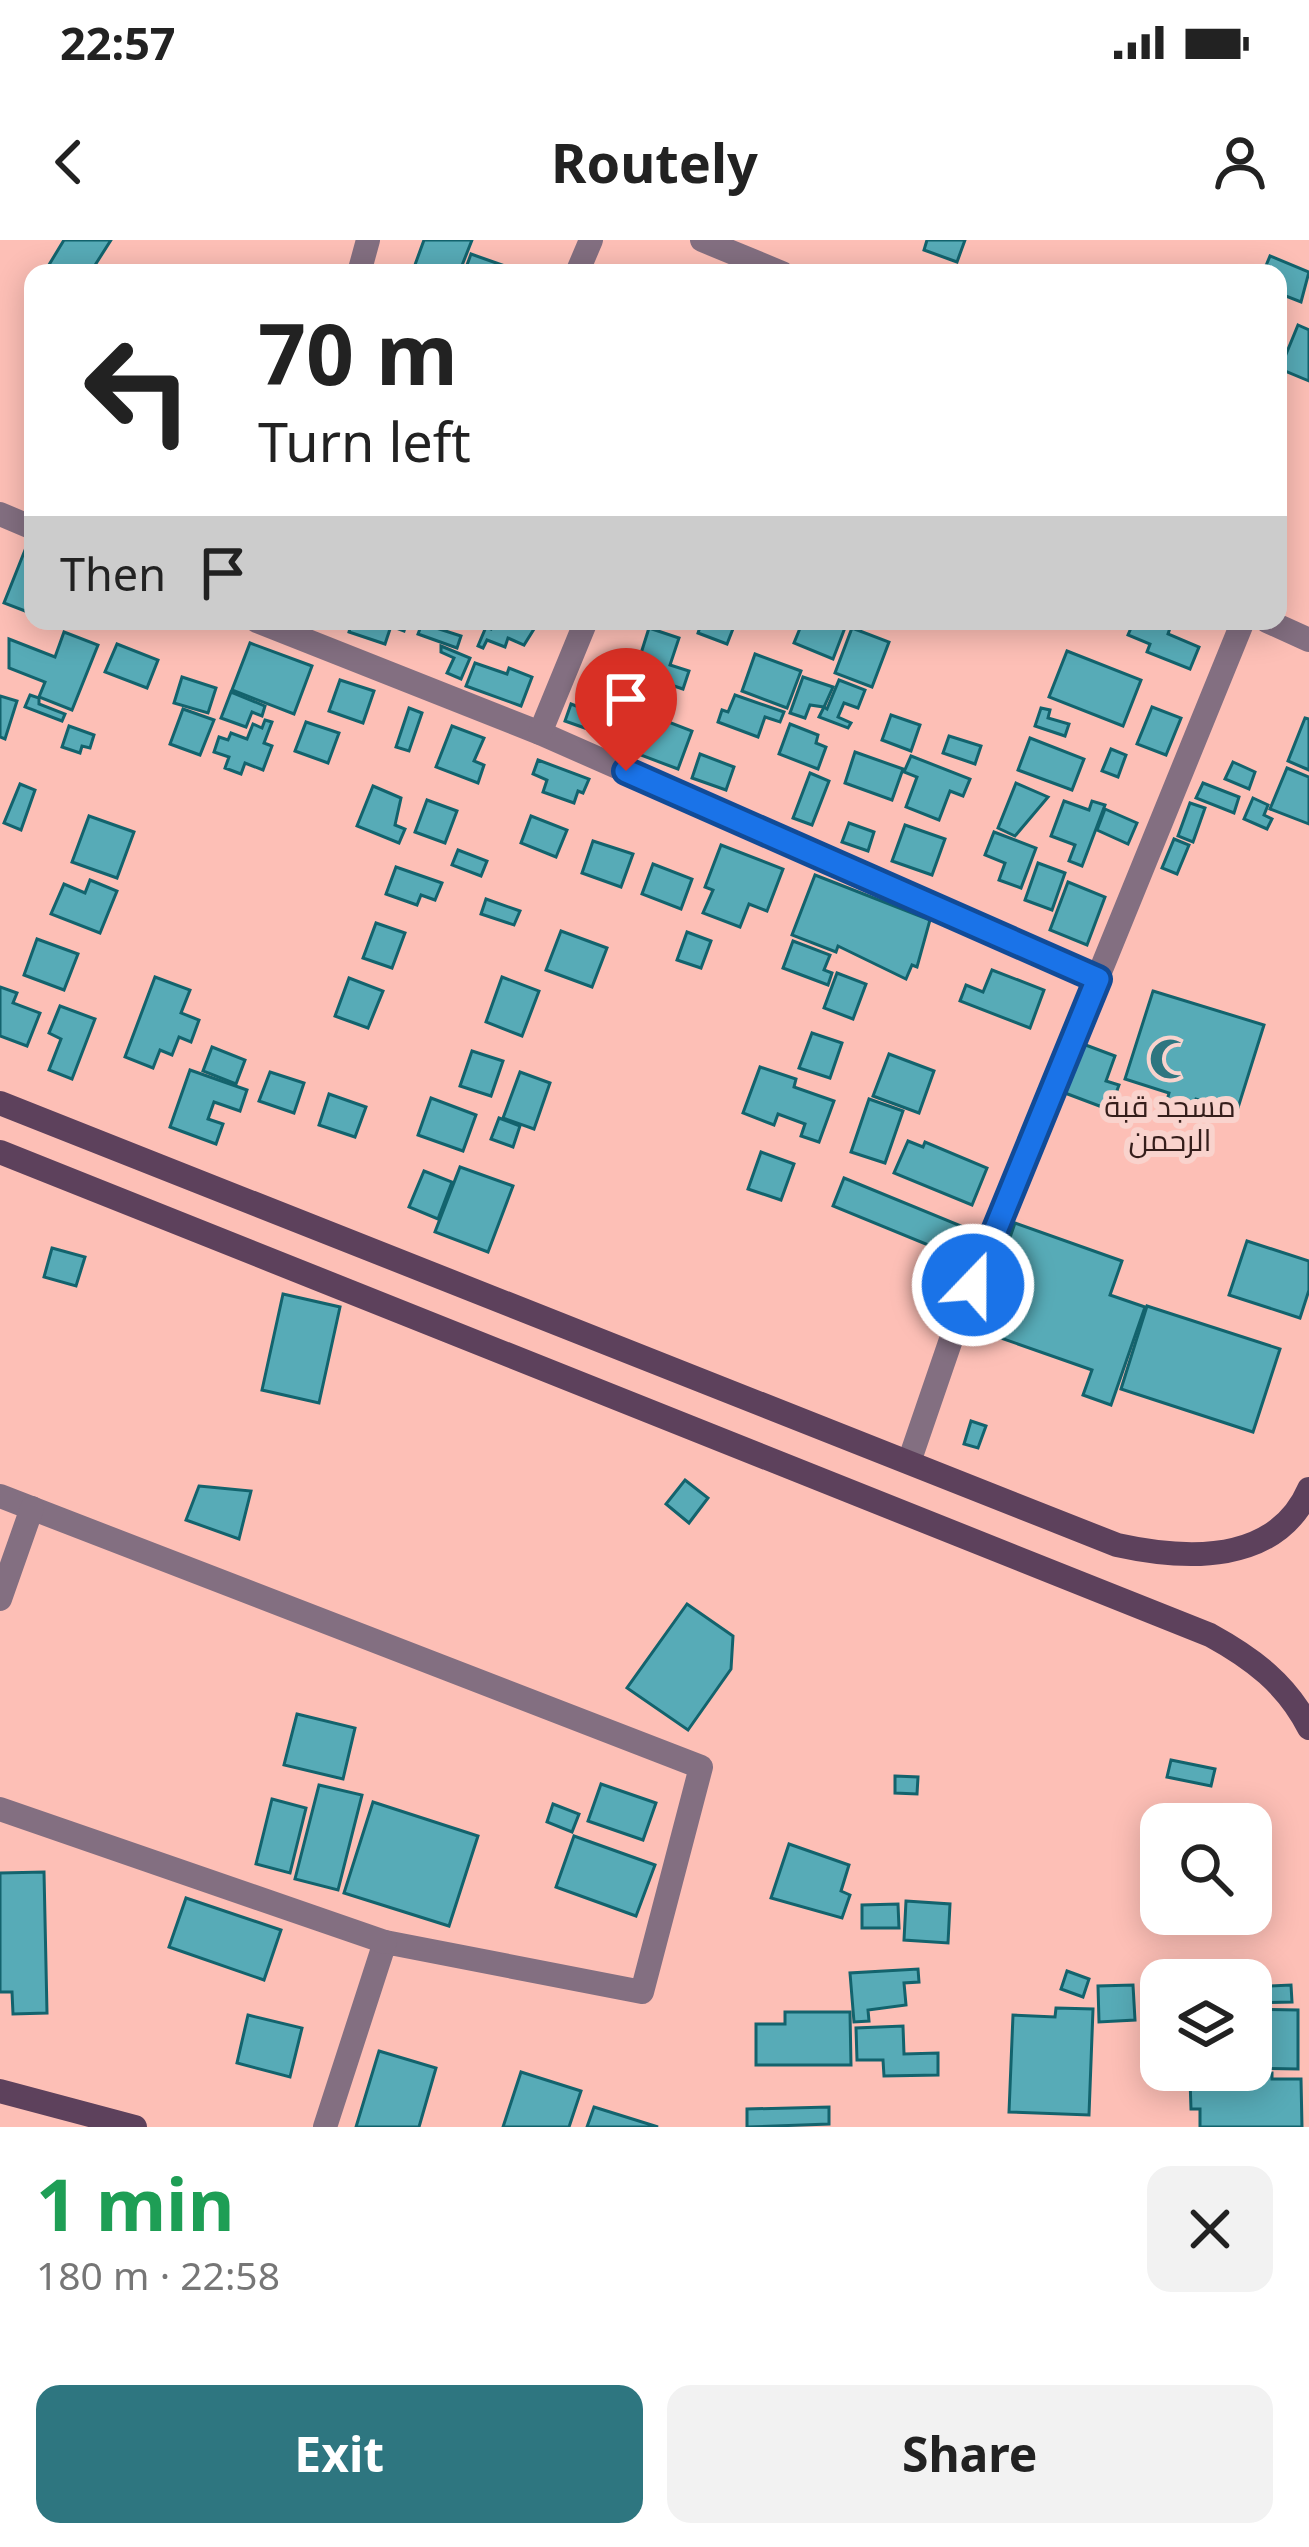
<!DOCTYPE html>
<html lang="en">
<head>
<meta charset="utf-8">
<style>
  body { margin:0; font-family:"Noto Sans",Cairo,sans-serif; background:#f2f2f2; color:#222; height:100vh; display:flex; flex-direction:column; font-size:45px; white-space:nowrap }
  * { box-sizing:border-box; margin:0 }
  p { font-size:39px; color:#767676 }
  .icon { flex:none; width:66px; height:66px; fill:none; stroke:currentColor; stroke-width:2; stroke-linecap:round; stroke-linejoin:round }
  .map { position:relative; height:1887px; overflow:hidden }
  .details { display:flex; flex-direction:column; background:#fff; flex:1 }
  .details>* { flex:none }
  .guide { position:absolute; left:24px; top:24px; width:1263px; height:366px; border-radius:24px; box-shadow:0 6px 30px #0003; background:#fff; color:#222; overflow:hidden }
  .fabs { position:absolute; left:1140px; top:1563px; display:grid; gap:24px }
  .fabs a { display:grid; place-items:center; width:132px; height:132px; border-radius:24px; background:#fff; box-shadow:0 6px 30px #0003; font-size:60px }
  .pin { position:absolute; display:grid; place-items:center; width:102px; height:102px; color:#fff; margin:-123px -51px; border-radius:50% 50% 50% 0; rotate:-45deg; box-shadow:0 0 12px #0007 }
  .pin .icon { rotate:45deg }
  .me { position:absolute; width:132px; margin:-66px; rotate:22deg; stroke-linejoin:round; filter:drop-shadow(0 0 9px #0008) }
  .turn { display:flex; align-items:center; gap:42px; height:252px; padding:0 36px; font-size:54px }
  .turn .icon { width:156px; height:156px; stroke-width:2.5 }
  .turn b { display:block; font-size:84px; line-height:102px }
  .then { display:flex; align-items:center; height:114px; padding:0 36px; background:#0003; gap:24px; font-size:45px }
  .round { display:grid; place-items:center; flex:none; width:126px; height:126px; border-radius:24px; background:#f2f2f2 }
  .overview { display:flex; align-items:center; justify-content:space-between; height:204px; padding:0 36px }
  h1 { font-size:72px; font-weight:700; line-height:90px; color:#1e9e55 }
  .action { display:flex; gap:24px; margin-top:auto; padding:24px 36px }
  .action a { flex:1; height:138px; border-radius:24px; background:#2e7680; color:#fff; font-size:48px; font-weight:700; line-height:138px; text-align:center }
  .action a+a { background:#f2f2f2; color:#222 }
  .status { display:flex; justify-content:space-between; align-items:center; height:84px; padding:0 60px; background:#fff; direction:ltr }
  .status svg { height:33px; fill:currentColor }
  header { display:flex; justify-content:space-between; align-items:center; height:156px; padding:0 36px; background:#fff; font-size:54px; font-weight:700 }
  .map>svg:first-child { display:block }
  .building { fill:#57abb7; stroke:#13636d; stroke-width:3 }
  .lines { fill:none; stroke-linecap:round; stroke-linejoin:round }
  .street { stroke:#836f81; stroke-width:24 }
  .secondary { stroke:#5d415c; stroke-width:24 }
  .route-casing { stroke:#114b97; stroke-width:30 }
  .route { stroke:#1a73e8; stroke-width:21 }
  .labels { text-anchor:middle; dominant-baseline:central; stroke-width:12; stroke-linejoin:round; paint-order:stroke }
  .poi-label { font-size:30px; fill:#351e1b; stroke:#f9d3cd }
</style>
</head>
<body>
<div class="status"><b>22:57</b><svg viewBox="0 0 49 12"><path d="M0 12V9h3v3zM5 12V6h3v6zM10 12V3h3v9zM15 12V0h3v12zM26 1h20v11H26zM47 4h2v5h-2z"/></svg></div>
<header><svg class="icon" aria-label="back" viewBox="0 0 24 24"><path d="M15 5l-7 7 7 7"/></svg>Routely<svg class="icon" aria-label="person" viewBox="0 0 24 24"><circle cx="12" cy="8" r="4"/><path d="M4 21q1-7 8-7t8 7"/></svg></header>
<div class="map">
<svg width="1309" height="1887" viewBox="0 0 1309 1887">
  <rect width="100%" height="100%" fill="#fdbfb6"/>
  <g class="building">
    <path d="M64,0h47l-21,33h-46z"/>
    <path d="M424,0h48l-13,33h-47z"/>
    <path d="M927,0h38l-8,22 -33,-12z"/>
    <path d="M471,14l31,11 -3,8h-35z"/>
    <path d="M1270,16l39,16 -8,30 -23,-9v-20h-15z"/>
    <path d="M1298,85l11,5v51l-29,-12z"/>
    <path d="M27,305l6,3v66l-29,-11z"/>
    <path d="M352,381h55l-3,10 -13,-5 -6,18 -36,-12z"/>
    <path d="M423,381h12l-2,6 28,9 -4,12 -39,-14z"/>
    <path d="M494,381h45l-15,24 -16,-7 -3,9 -18,-7 -4,8 -5,-2 8,-19 5,2z"/>
    <path d="M702,381h34l-9,23 -29,-11z"/>
    <path d="M803,381l43,4 -13,34 -39,-16z"/>
    <path d="M1134,381l38,1 -4,12 31,13 -9,22 -43,-17 3,-8 -22,-9z"/>
    <path d="M649,388l30,10 -9,27 19,6 -6,18 -21,-7 2,-8 -27,-8z"/>
    <path d="M852,388l37,14 -17,45 -37,-14z"/>
    <path d="M64,392l34,13 -26,65 -33,-13 6,-15 -36,-14v-29l46,18z"/>
    <path d="M250,403l62,23 -18,48 -62,-24z"/>
    <path d="M117,404l41,16 -11,28 -42,-16z"/>
    <path d="M441,406l29,12 -9,21 -14,-6 7,-15 -13,-6z"/>
    <path d="M1067,411l74,29 -18,46 -74,-29z"/>
    <path d="M755,414l46,17 -14,37 -45,-17z"/>
    <path d="M475,423l32,11 2,-6 23,9 -11,29 -55,-20z"/>
    <path d="M182,437l34,11 -8,25 -34,-10z"/>
    <path d="M803,437l30,10 -9,20 -14,-2 -5,13 -15,-5z"/>
    <path d="M340,440l34,11 -11,32 -34,-12z"/>
    <path d="M839,440l26,10 -7,18 -14,-5 -6,14 13,6 -3,5 -29,-11 5,-10 3,2z"/>
    <path d="M231,452l34,14 -3,10 -10,-4 -6,15 -25,-9z"/>
    <path d="M625,453l27,11 -11,31 -28,-11z"/>
    <path d="M30,455l9,3v6l26,10 -3,7 -37,-14z"/>
    <path d="M735,455l49,17 -4,10 -15,-5 -7,20 -40,-15 4,-12 6,2z"/>
    <path d="M0,456l17,5 -12,38 -5,-2z"/>
    <path d="M571,464l34,13 -6,16 -34,-12z"/>
    <path d="M1152,467l29,11 -15,37 -29,-11z"/>
    <path d="M409,468l13,5 -13,38 -13,-4z"/>
    <path d="M1041,468l9,2 -2,8 21,6 -4,12 -30,-10z"/>
    <path d="M183,469l31,11 -14,35 -30,-11z"/>
    <path d="M891,475l29,10 -9,26 -29,-11z"/>
    <path d="M653,476l39,15 -14,38 -40,-15z"/>
    <path d="M1305,478l4,1v51l-21,-9z"/>
    <path d="M265,480l7,2 -8,21 8,3 -9,24 -18,-7 -4,11 -16,-6 4,-11 -15,-5 5,-15 9,3 3,-7 16,6 6,-15 9,4z"/>
    <path d="M306,482l33,11 -11,30 -33,-12z"/>
    <path d="M790,484l28,11 -2,8 10,4 -8,22 -39,-15z"/>
    <path d="M69,486l25,9 -4,13 -8,-2 -2,7 -18,-6z"/>
    <path d="M452,486l32,12 -10,23 10,4 -6,18 -42,-16z"/>
    <path d="M949,496l32,10 -6,18 -32,-11z"/>
    <path d="M1030,498l54,21 -12,31 -54,-20z"/>
    <path d="M1111,509l15,6 -8,22 -16,-6z"/>
    <path d="M855,512l48,17 -11,31 -47,-17z"/>
    <path d="M700,514l34,13 -8,23 -34,-12z"/>
    <path d="M911,516l59,23 -7,17 -13,-5 -11,29 -33,-13 11,-30 -13,-5z"/>
    <path d="M538,520l51,19 -6,14 -5,-2 -4,12 -31,-11 4,-12 -14,-6z"/>
    <path d="M1233,522l22,10 -6,17 -24,-10z"/>
    <path d="M1287,528l22,9v47l-39,-15z"/>
    <path d="M810,533l19,8 -17,44 -19,-7z"/>
    <path d="M1016,543l32,14 -33,39 -17,-8z"/>
    <path d="M1203,543l36,14 -5,16 -38,-15z"/>
    <path d="M20,544l15,6 -14,40 -17,-7z"/>
    <path d="M373,546l28,12 -6,27 10,4 -6,14 -42,-17z"/>
    <path d="M1253,558l15,7 -4,10 8,4 -5,10 -23,-10z"/>
    <path d="M427,560l30,11 -12,32 -30,-11z"/>
    <path d="M1064,561l25,9 3,-9 13,4 -23,61 -13,-5 6,-16 -24,-9z"/>
    <path d="M1190,563l15,5 -12,34 -15,-6z"/>
    <path d="M1105,569l32,14 -9,21 -31,-14z"/>
    <path d="M89,576l45,16 -17,46 -45,-16z"/>
    <path d="M531,576l36,14 -11,27 -35,-14z"/>
    <path d="M849,583l25,9 -6,19 -26,-9z"/>
    <path d="M905,585l40,14 -13,36 -40,-14z"/>
    <path d="M994,592l42,16 -15,40 -22,-8 6,-17 -20,-8z"/>
    <path d="M1174,599l15,6 -12,29 -15,-6z"/>
    <path d="M593,601l40,13 -12,33 -39,-14z"/>
    <path d="M721,605l62,24 -16,42 -18,-7 -9,23 -37,-14 10,-23 -8,-3z"/>
    <path d="M458,610l29,11 -6,15 -29,-11z"/>
    <path d="M1038,623l27,10 -13,37 -27,-10z"/>
    <path d="M653,624l39,15 -11,30 -39,-15z"/>
    <path d="M396,627l46,16 -7,17 -14,-5 -4,10 -31,-11z"/>
    <path d="M815,635l115,45 -13,47 -5,-2 -6,14 -68,-33 -2,6 -44,-17z"/>
    <path d="M90,640l27,11 -17,42 -49,-19 13,-30 21,9z"/>
    <path d="M1068,642l37,15 -18,48 -37,-15z"/>
    <path d="M486,659l34,12 -6,14 -33,-11z"/>
    <path d="M376,683l29,10 -13,35 -29,-10z"/>
    <path d="M561,691l46,17 -15,39 -46,-17z"/>
    <path d="M687,692l24,9 -10,27 -24,-8z"/>
    <path d="M37,699l41,15 -14,36 -40,-15z"/>
    <path d="M793,701l37,14 -6,15 8,3 -4,12 -45,-17z"/>
    <path d="M992,730l52,20 -14,38 -70,-27 6,-16 17,7z"/>
    <path d="M837,733l29,11 -13,35 -29,-11z"/>
    <path d="M155,737l35,13 -9,23 18,7 -8,22 -12,-5 -7,18 -12,-5 -7,18 -28,-11z"/>
    <path d="M502,737l37,14 -17,45 -36,-14z"/>
    <path d="M349,738l34,13 -15,37 -33,-12z"/>
    <path d="M0,747l17,6 -4,10 27,10 -13,33 -27,-10z"/>
    <path d="M1153,751l111,34 -27,86 -41,-12 -5,17 -26,-8 4,-15 -44,-14z"/>
    <path d="M60,766l35,13 -23,60 -23,-9 12,-31 -12,-6z"/>
    <path d="M812,793l30,10 -12,35 -31,-10z"/>
    <path d="M1083,804l32,12 -9,25 13,4 -9,25 -45,-17z"/>
    <path d="M212,807l33,13 -9,24 -33,-13z"/>
    <path d="M472,811l31,10 -12,35 -31,-10z"/>
    <path d="M889,814l45,17 -15,42 -46,-17z"/>
    <path d="M760,827l36,12 -2,8 40,14 -15,41 -18,-6 4,-12 -27,-10 -4,11 -31,-12z"/>
    <path d="M190,830l57,20 -7,21 -26,-9 -6,17 15,5 -7,20 -46,-17z"/>
    <path d="M270,832l34,11 -10,30 -35,-12z"/>
    <path d="M520,832l30,11 -16,46 -31,-11z"/>
    <path d="M329,854l37,13 -11,30 -36,-12z"/>
    <path d="M431,858l45,17 -13,36 -45,-16z"/>
    <path d="M869,859l34,12 -18,52 -34,-11z"/>
    <path d="M499,878l21,8 -7,21 -22,-8z"/>
    <path d="M908,901l15,6 2,-5 62,26 -15,37 -78,-32z"/>
    <path d="M761,912l33,12 -13,36 -33,-11z"/>
    <path d="M460,927l53,19 -25,66 -53,-20z"/>
    <path d="M424,931l28,11 -14,37 -29,-12z"/>
    <path d="M844,938l122,50 -11,28 -122,-50z"/>
    <path d="M1015,983l107,38 -12,34 35,12 -34,98 -28,-10 9,-25 -114,-40z"/>
    <path d="M1247,1001l62,20v29l-9,28 -71,-23z"/>
    <path d="M52,1008l33,9 -9,29 -32,-9z"/>
    <path d="M283,1054l57,13 -21,96 -57,-13z"/>
    <path d="M1147,1066l133,43 -27,83 -132,-43z"/>
    <path d="M971,1181l15,5 -8,22 -14,-4z"/>
    <path d="M685,1240l23,18 -19,25 -23,-19z"/>
    <path d="M199,1246l52,5 -12,48 -53,-19z"/>
    <path d="M687,1364l46,32 -2,33 -43,61 -61,-42z"/>
    <path d="M297,1474l58,14 -12,51 -59,-14z"/>
    <path d="M1171,1520l44,9 -4,17 -44,-9z"/>
    <path d="M895,1536l23,1 -1,17 -22,-1z"/>
    <path d="M601,1544l55,19 -13,37 -55,-19z"/>
    <path d="M319,1545l43,10 -24,95 -43,-11z"/>
    <path d="M272,1559l34,9 -16,65 -34,-9z"/>
    <path d="M373,1562l105,34 -29,90 -105,-33z"/>
    <path d="M553,1564l26,10 -7,18 -25,-10z"/>
    <path d="M574,1596l81,29 -19,51 -80,-29z"/>
    <path d="M789,1604l60,21 -8,26 9,4 -8,23 -71,-20z"/>
    <path d="M44,1632l3,141 -34,1 -1,-22h-12v-119z"/>
    <path d="M186,1658l95,32 -17,50 -95,-33z"/>
    <path d="M906,1661l44,3 -2,39 -44,-3z"/>
    <path d="M898,1664l1,24h-37v-23z"/>
    <path d="M918,1729l1,13 -15,1 2,22 -38,5 1,11 -15,1 -4,-49z"/>
    <path d="M1216,1729v11h-55l-1,40 -3,-48z"/>
    <path d="M1067,1731l22,8 -6,18 -22,-8z"/>
    <path d="M1133,1745l2,35 -36,2 -1,-36z"/>
    <path d="M1291,1745l1,17 -41,1v-16z"/>
    <path d="M1056,1768l37,1 -4,106 -80,-3 4,-97 42,2z"/>
    <path d="M1251,1769l47,1v59l-47,-1z"/>
    <path d="M785,1772h65l1,53h-95v-41h29z"/>
    <path d="M248,1775l54,13 -12,49 -53,-14z"/>
    <path d="M903,1786l1,28 34,-1v22l-54,1 -1,-16h-26l-1,-32z"/>
    <path d="M379,1811l57,17 -17,59h-63z"/>
    <path d="M1248,1830v8h14v-5h10v6h29l1,48h-102v-18h-9l-1,-30h12v-8z"/>
    <path d="M521,1832l60,19 -12,36h-66z"/>
    <path d="M594,1867l64,20h-71z"/>
    <path d="M829,1867v17l-82,3v-18z"/>
  </g>
  <g class="lines">
    <g class="street">
      <path d="M702,0l80,33"/>
      <path d="M359,33l9,-33"/>
      <path d="M577,33l14,-33"/>
      <path d="M0,274l33,14"/>
      <path d="M257,381l283,112 558,246"/>
      <path d="M1267,381l42,19"/>
      <path d="M540,493l46,-112"/>
      <path d="M909,1222l46,-134 288,-707"/>
      <path d="M0,1256l701,271 -59,225 -257,-50 -60,185"/>
      <path d="M0,1359l32,-91"/>
      <path d="M0,1569l385,133"/>
    </g>
    <g class="secondary">
      <path d="M0,863l1117,442c68,15 159,20 192,-56"/>
      <path d="M0,912l1210,483c42,23 77,49 99,93"/>
      <path d="M0,1851l135,36"/>
    </g>
  </g>
  <g class="lines">
    <g class="route-casing">
      <path id="route" d="M626,531l472,208 -125,306"/>
    </g>
    <use href="#route" class="route"/>
  </g>
  <defs>
    <g id="mosque-bare" transform="scale(3.24)"><path d="M3.5-4.9A6 6 0 1 0 3.5 4.9A5 5 0 1 1 3.5-4.9Z" fill="#2e7680" stroke="#f9d3cd" stroke-width="2.5" paint-order="stroke"/></g>
  </defs>
  <g fill-rule="evenodd">
    <use href="#mosque-bare" x="1170" y="819"/>
  </g>
  <g class="labels">
    <g class="poi-label">
      <text x="1170" y="865">مسجد قبة<tspan x="1170" dy="34">الرحمن</tspan></text>
    </g>
  </g>
</svg>
<div class="fabs">
<a><svg class="icon" aria-label="search" viewBox="0 0 24 24"><circle cx="10" cy="10" r="6"/><path d="M15 15l6 6"/></svg></a>
<a><svg class="icon" aria-label="layers" viewBox="0 0 24 24"><path d="M12 4l9 5-9 5-9-5zM3 14l9 5 9-5"/></svg></a>
</div>
<div class="pin" style="left:626px;top:531px;background:#d93025"><svg class="icon" aria-label="arrive" viewBox="0 0 24 24"><path d="M6 21V4h12l-3 4 3 4H6"/></svg></div>
<svg class="me" style="left:973px;top:1045px" viewBox="-20 -20 40 40"><circle r="17" fill="#1a73e8" stroke="#fff" stroke-width="3"/><path d="M0-11L8 9 0 5-8 9z" fill="#fff"/></svg>
<div class="guide">
<div class="turn"><svg class="icon" aria-label="left" viewBox="0 0 24 24"><path d="M17 20v-9H6M10 6l-5 5 5 5"/></svg><div><b>70 m</b>Turn left</div></div>
<div class="then">Then<svg class="icon" aria-label="arrive" viewBox="0 0 24 24"><path d="M6 21V4h12l-3 4 3 4H6"/></svg></div>
</div>
</div>
<section class="details">
<div class="overview"><div><h1>1 min</h1><p>180 m · 22:58</p></div><a class="round"><svg class="icon" aria-label="close" viewBox="0 0 24 24"><path d="M6 6l12 12M18 6L6 18"/></svg></a></div>
<div class="action"><a>Exit</a><a>Share</a></div>
</section>
</body>
</html>
